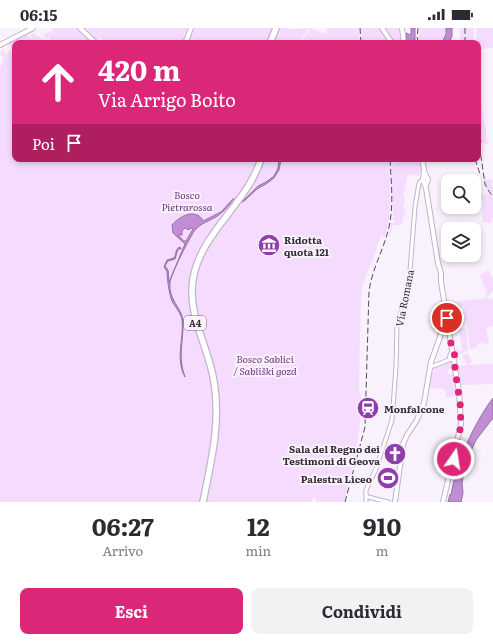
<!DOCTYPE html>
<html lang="it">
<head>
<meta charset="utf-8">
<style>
  body { margin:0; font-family:Literata,serif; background:#f2f2f3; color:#2b2b33; height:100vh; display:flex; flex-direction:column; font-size:15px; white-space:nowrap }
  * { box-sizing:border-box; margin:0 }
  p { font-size:13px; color:#7c7c81 }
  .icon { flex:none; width:22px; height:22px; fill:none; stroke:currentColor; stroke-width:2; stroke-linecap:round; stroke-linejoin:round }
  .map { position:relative; height:474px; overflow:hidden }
  .drawer { display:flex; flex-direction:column; background:#fff; flex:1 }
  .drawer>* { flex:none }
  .guide { position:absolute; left:12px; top:12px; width:469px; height:122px; border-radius:8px; box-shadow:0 2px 6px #0003; background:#db2777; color:#fff; overflow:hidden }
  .fabs { position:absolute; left:441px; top:146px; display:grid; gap:8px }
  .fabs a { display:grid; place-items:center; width:40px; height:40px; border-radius:8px; background:#fff; box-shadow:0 2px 6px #0003; font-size:20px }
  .pin { position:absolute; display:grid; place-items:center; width:34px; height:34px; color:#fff; margin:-17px; border:2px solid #fff; border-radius:50%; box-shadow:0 1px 4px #0007 }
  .me { position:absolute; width:44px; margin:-22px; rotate:13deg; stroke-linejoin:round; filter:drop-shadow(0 0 3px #0008) }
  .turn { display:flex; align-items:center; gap:14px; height:84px; padding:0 20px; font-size:18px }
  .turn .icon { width:52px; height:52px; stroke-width:2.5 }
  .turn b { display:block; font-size:28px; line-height:34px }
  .then { display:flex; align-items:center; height:38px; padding:0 20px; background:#0003; gap:8px; font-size:15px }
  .eta { display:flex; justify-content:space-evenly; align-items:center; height:68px; text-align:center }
  .eta b { font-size:24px; font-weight:700; line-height:28px }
  .button { display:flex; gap:8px; margin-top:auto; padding:8px 20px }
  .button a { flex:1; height:46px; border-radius:8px; background:#db2777; color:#fff; font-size:16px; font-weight:700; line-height:46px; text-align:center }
  .button a+a { background:#f2f2f3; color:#2b2b33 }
  .status { display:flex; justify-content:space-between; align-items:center; height:28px; padding:0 20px; background:#fff; direction:ltr }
  .status svg { height:11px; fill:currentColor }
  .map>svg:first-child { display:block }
  .green { fill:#f5dcff }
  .water { fill:#c18ed4; stroke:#9671a4; fill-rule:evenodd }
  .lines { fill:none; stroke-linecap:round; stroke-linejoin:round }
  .minor-casing { stroke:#c3b3ca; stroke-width:5 }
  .major-casing { stroke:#c3b3ca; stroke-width:6 }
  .highway-casing { stroke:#c3b3ca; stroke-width:8 }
  .minor { stroke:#fff; stroke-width:3 }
  .major { stroke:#fff; stroke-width:4 }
  .highway { stroke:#fff; stroke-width:5.5 }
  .rail { stroke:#534c55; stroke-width:1; stroke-dasharray:6 3; stroke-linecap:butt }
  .route { stroke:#db2777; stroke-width:7; stroke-dasharray:0 12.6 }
  .labels { text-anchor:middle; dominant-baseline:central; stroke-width:4; stroke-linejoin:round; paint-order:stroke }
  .shield { fill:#f9f2fc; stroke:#6e6771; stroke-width:1 }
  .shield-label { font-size:9px; font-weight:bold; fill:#332c35 }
  .park-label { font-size:10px; font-style:italic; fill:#6e3084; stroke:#f9f2fc }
  .poi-label { font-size:10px; font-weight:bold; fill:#332c35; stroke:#f9f2fc; text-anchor:start }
  .street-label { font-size:10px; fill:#332c35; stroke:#f9f2fc }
</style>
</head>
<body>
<div class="status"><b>06:15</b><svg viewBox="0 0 49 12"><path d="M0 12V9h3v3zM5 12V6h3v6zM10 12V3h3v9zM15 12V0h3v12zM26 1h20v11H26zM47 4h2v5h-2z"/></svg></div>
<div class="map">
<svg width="493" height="474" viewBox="0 0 493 474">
  <rect width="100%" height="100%" fill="#f9f2fc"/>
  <g class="green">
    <path d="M50,0h28l16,15h-48l4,-3 -1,-3 -3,2 -1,-3 -3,1 1,-2 8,-4h2z"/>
    <path d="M81,0h109l-8,15h-73l-10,-6 -3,4z"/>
    <path d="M192,0h80l-5,15h-82z"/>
    <path d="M277,0h11v1l21,-1 -10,15h-28z"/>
    <path d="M310,0l10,4 6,1 1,-5h29l1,1v-1h2l1,15h-59z"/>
    <path d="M361,0h19l3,4 4,11h-18l-1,-2v2h-6z"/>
    <path d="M383,0h17l1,15h-8z"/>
    <path d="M419,0h27v6l-4,9h-22l-2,-11z"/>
    <path d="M460,0h5l-1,15h-4z"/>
    <path d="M466,0h8l-1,15h-8z"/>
    <path d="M477,0h16v20l-15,1v-6h-2z"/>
    <path d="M26,5l4,5 2,-1 -2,-3 4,-1 7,5 4,5h-30v3l-1,-1 -3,2 -5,-4 4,-2 3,1 3,-4z"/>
    <path d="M2,22l6,4v-4l7,4v105h243c-14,45 -62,76 -68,124 -3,26 7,48 15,73 3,9 4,18 6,27 8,39 -3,80 -11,119h-200v-434l4,-11 -3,-1 -1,-4z"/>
    <path d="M478,56l2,9 -2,1 2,1 8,49 -5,1 1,26 -2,-26 -4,-25z"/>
    <path d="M262,131h17v6l-4,9 -9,8 -8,4 -15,15 14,-12 9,-5 8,-6 5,-8 2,-11h108c1,27 4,53 -4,78l-4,-2 -9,28h-1l-7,18 -3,13 -2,94 2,10 -1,28 -3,19 1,1 -14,56h-29l2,-3 -3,-2 -3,5h-107l14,-90 -15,-76 -9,-33 2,-30 4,-14 16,-25 15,-20z"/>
    <path d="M391,131h5l-4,5 1,2 4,-7h24l2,15 -2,2v-6l-2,6 -11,-2 -5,22 2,1 -2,11 3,1 -5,16h-8l-4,13 2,-15h4v-2l-2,-1v-2z"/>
    <path d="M485,147l1,5 6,-1 1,17c-6,-5 -9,-13 -8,-21z"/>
    <path d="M488,165l5,5v19l-2,6 -9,-1 1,-22 -4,-3 1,-2z"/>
    <path d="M488,242l5,10v11l-6,6 3,3 3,-2v28l-7,2 3,16 -4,1 -2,-3 -6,3v2l-7,2 -6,-42 -9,2 1,-6h-1v-1l31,-4 -1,-3h2l-7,-20z"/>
    <path d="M466,300l2,22 -8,4h-4l-2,-2 3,-4v-4l1,7 4,-1 -3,-21z"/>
    <path d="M468,325l4,9 -4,3 25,-1v20l-32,1 -3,-19 9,-1 -5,-10z"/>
    <path d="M451,333l2,8h-5v5h6l4,22 -12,2v-6l-2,-3 -15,-1 3,-16h2l-1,-5z"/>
  </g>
  <g class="water">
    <path d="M411,0h4v15l-6,-1 -2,1 -1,-10 5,2z"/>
    <path d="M446,0h6v8l-3,7h-7l4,-9z"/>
    <path d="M279,131h2l-2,11 -5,8 -8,6 -9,5 -13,12 -2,1 16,-16 8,-4 8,-6 4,-8z"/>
    <path d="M234,170c-2,3 -8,12 -13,15 -7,7 -17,8 -25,16 -5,5 -26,47 -26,54 -2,16 12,26 13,37 1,21 -6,36 2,57 -10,-19 -1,-37 -3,-57 -1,-7 -7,-13 -10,-19 -3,-7 -5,-24 -5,-30l-3,-4 3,-7 7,-2c2,-3 1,-7 5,-11l2,1v1h-3l-3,10 -7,2 -3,5 3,4 1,12 16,-38 -12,-11 -1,-8c6,-7 18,-15 27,-9 2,1 3,3 4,5l18,-9zM185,200l4,2 1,-2 3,1 -7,12h-2l-6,-6h4v-4z"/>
    <path d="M493,370v20l-17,22 -10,22 -4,21 1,10 -2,9h-13l2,-8 1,1c5,-32 23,-72 42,-97z"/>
  </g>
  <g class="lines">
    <g class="minor-casing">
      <g id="minor">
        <path d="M430,339l6,-2 15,-6"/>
        <path d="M366,467l2,2 20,5"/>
        <path d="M366,474v-12l10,-21 16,-49 4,-53 1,-41 12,-43 6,-76 4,-24 4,-4"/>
      </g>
    </g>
    <g class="major-casing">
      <g id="major">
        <path d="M80,0l16,15"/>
        <path d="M382,0l10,15"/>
        <path d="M402,0l2,15"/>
        <path d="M184,15l3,-4 4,-11"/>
        <path d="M0,17l33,-17"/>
        <path d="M422,131l3,15 3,5 -2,6"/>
        <path d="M454,326h-3l-1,3 1,2h3"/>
        <path d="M395,474l8,-58 4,-9 10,-15 7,-17 7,-41 8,-22 4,-13 1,-27 -3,-18v-9l-3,-10 -12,-75 -3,-8 1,-10"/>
        <path d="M443,474l18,-78 -2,-33 -4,-22 -1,-10 1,-2 -3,-7 -7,-44"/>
      </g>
    </g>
    <g class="highway-casing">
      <g id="highway">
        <path d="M270,15l6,-15"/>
        <path d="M203,474c8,-40 18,-79 11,-120 -5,-35 -27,-66 -21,-103 8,-47 54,-75 68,-120"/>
      </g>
    </g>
    <use href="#minor" class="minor"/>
    <use href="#major" class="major"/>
    <use href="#highway" class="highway"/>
    <g class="rail">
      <path d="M360,0l1,15"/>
      <path d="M418,0l-1,9 2,6"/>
      <path d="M368,13l1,2"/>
      <path d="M465,15v-15"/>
      <path d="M478,94l3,20"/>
      <path d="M478,109l7,47 3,6 5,7"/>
      <path d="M475,131l5,15"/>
      <path d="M345,474l20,-75 4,-136c3,-22 15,-42 20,-64 5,-22 2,-46 1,-68"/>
    </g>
  </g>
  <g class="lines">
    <path class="route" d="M447,290l5,32 3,6v13l6,41 -1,20 -6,29"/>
  </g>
  <defs>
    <g id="museum-disc" transform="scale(1.15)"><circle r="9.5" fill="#903eac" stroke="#f9f2fc"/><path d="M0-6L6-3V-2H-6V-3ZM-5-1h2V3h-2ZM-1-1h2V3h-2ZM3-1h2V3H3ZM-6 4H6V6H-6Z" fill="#fff"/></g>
    <g id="station-disc" transform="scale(1.15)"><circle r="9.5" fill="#903eac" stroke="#f9f2fc"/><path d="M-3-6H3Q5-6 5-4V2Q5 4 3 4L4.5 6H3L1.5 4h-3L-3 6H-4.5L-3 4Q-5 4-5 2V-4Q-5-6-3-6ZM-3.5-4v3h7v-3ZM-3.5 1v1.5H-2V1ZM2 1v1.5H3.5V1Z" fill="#fff"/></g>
    <g id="church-disc" transform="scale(1.15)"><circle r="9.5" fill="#903eac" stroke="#f9f2fc"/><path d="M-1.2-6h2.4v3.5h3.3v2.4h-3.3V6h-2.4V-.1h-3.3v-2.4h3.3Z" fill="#fff"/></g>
    <g id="stadium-disc" transform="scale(1.15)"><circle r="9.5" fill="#903eac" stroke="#f9f2fc"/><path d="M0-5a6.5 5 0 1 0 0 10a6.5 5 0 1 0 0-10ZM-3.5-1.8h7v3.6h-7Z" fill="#fff"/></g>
  </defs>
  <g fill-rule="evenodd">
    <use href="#museum-disc" x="269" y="217"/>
    <use href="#station-disc" x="368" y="380"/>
    <use href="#church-disc" x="395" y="426"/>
    <use href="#stadium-disc" x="388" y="450"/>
  </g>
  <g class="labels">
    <rect class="shield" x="184" y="288" width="22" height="14" rx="3"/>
    <g class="shield-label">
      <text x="195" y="295">A4</text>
    </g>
    <g class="park-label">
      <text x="187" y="166">Bosco<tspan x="187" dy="12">Pietrarossa</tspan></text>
      <text x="265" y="330">Bosco Sablici<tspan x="265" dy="12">/ Sabliški gozd</tspan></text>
    </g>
    <g class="poi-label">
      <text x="284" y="211">Ridotta<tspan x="284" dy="12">quota 121</tspan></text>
      <text x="384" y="380">Monfalcone</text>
      <text x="380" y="420" text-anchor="end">Sala del Regno dei<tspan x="380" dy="12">Testimoni di Geova</tspan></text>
      <text x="372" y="450" text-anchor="end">Palestra Liceo</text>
    </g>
    <g class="street-label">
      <text transform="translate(404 270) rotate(-79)">Via Romana</text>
    </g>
  </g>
</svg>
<div class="fabs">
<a><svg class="icon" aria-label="search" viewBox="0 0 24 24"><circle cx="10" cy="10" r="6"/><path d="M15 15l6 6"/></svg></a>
<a><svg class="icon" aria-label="layers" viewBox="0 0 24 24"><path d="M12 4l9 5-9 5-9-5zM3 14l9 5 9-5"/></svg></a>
</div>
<div class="pin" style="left:447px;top:290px;background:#d93025"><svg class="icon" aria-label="arrive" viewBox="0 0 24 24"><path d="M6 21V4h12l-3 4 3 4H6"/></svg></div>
<svg class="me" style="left:454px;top:431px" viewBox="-20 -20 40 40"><circle r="17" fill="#db2777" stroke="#fff" stroke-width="3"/><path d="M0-11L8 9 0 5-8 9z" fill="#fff"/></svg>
<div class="guide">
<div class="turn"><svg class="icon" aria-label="ahead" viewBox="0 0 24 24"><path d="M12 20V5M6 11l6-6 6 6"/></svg><div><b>420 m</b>Via Arrigo Boito</div></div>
<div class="then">Poi<svg class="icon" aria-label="arrive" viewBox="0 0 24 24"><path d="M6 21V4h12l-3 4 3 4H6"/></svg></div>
</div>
</div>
<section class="drawer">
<div class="eta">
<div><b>06:27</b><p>Arrivo</p></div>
<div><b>12</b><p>min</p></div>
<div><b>910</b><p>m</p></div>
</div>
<div class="button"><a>Esci</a><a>Condividi</a></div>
</section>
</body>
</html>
